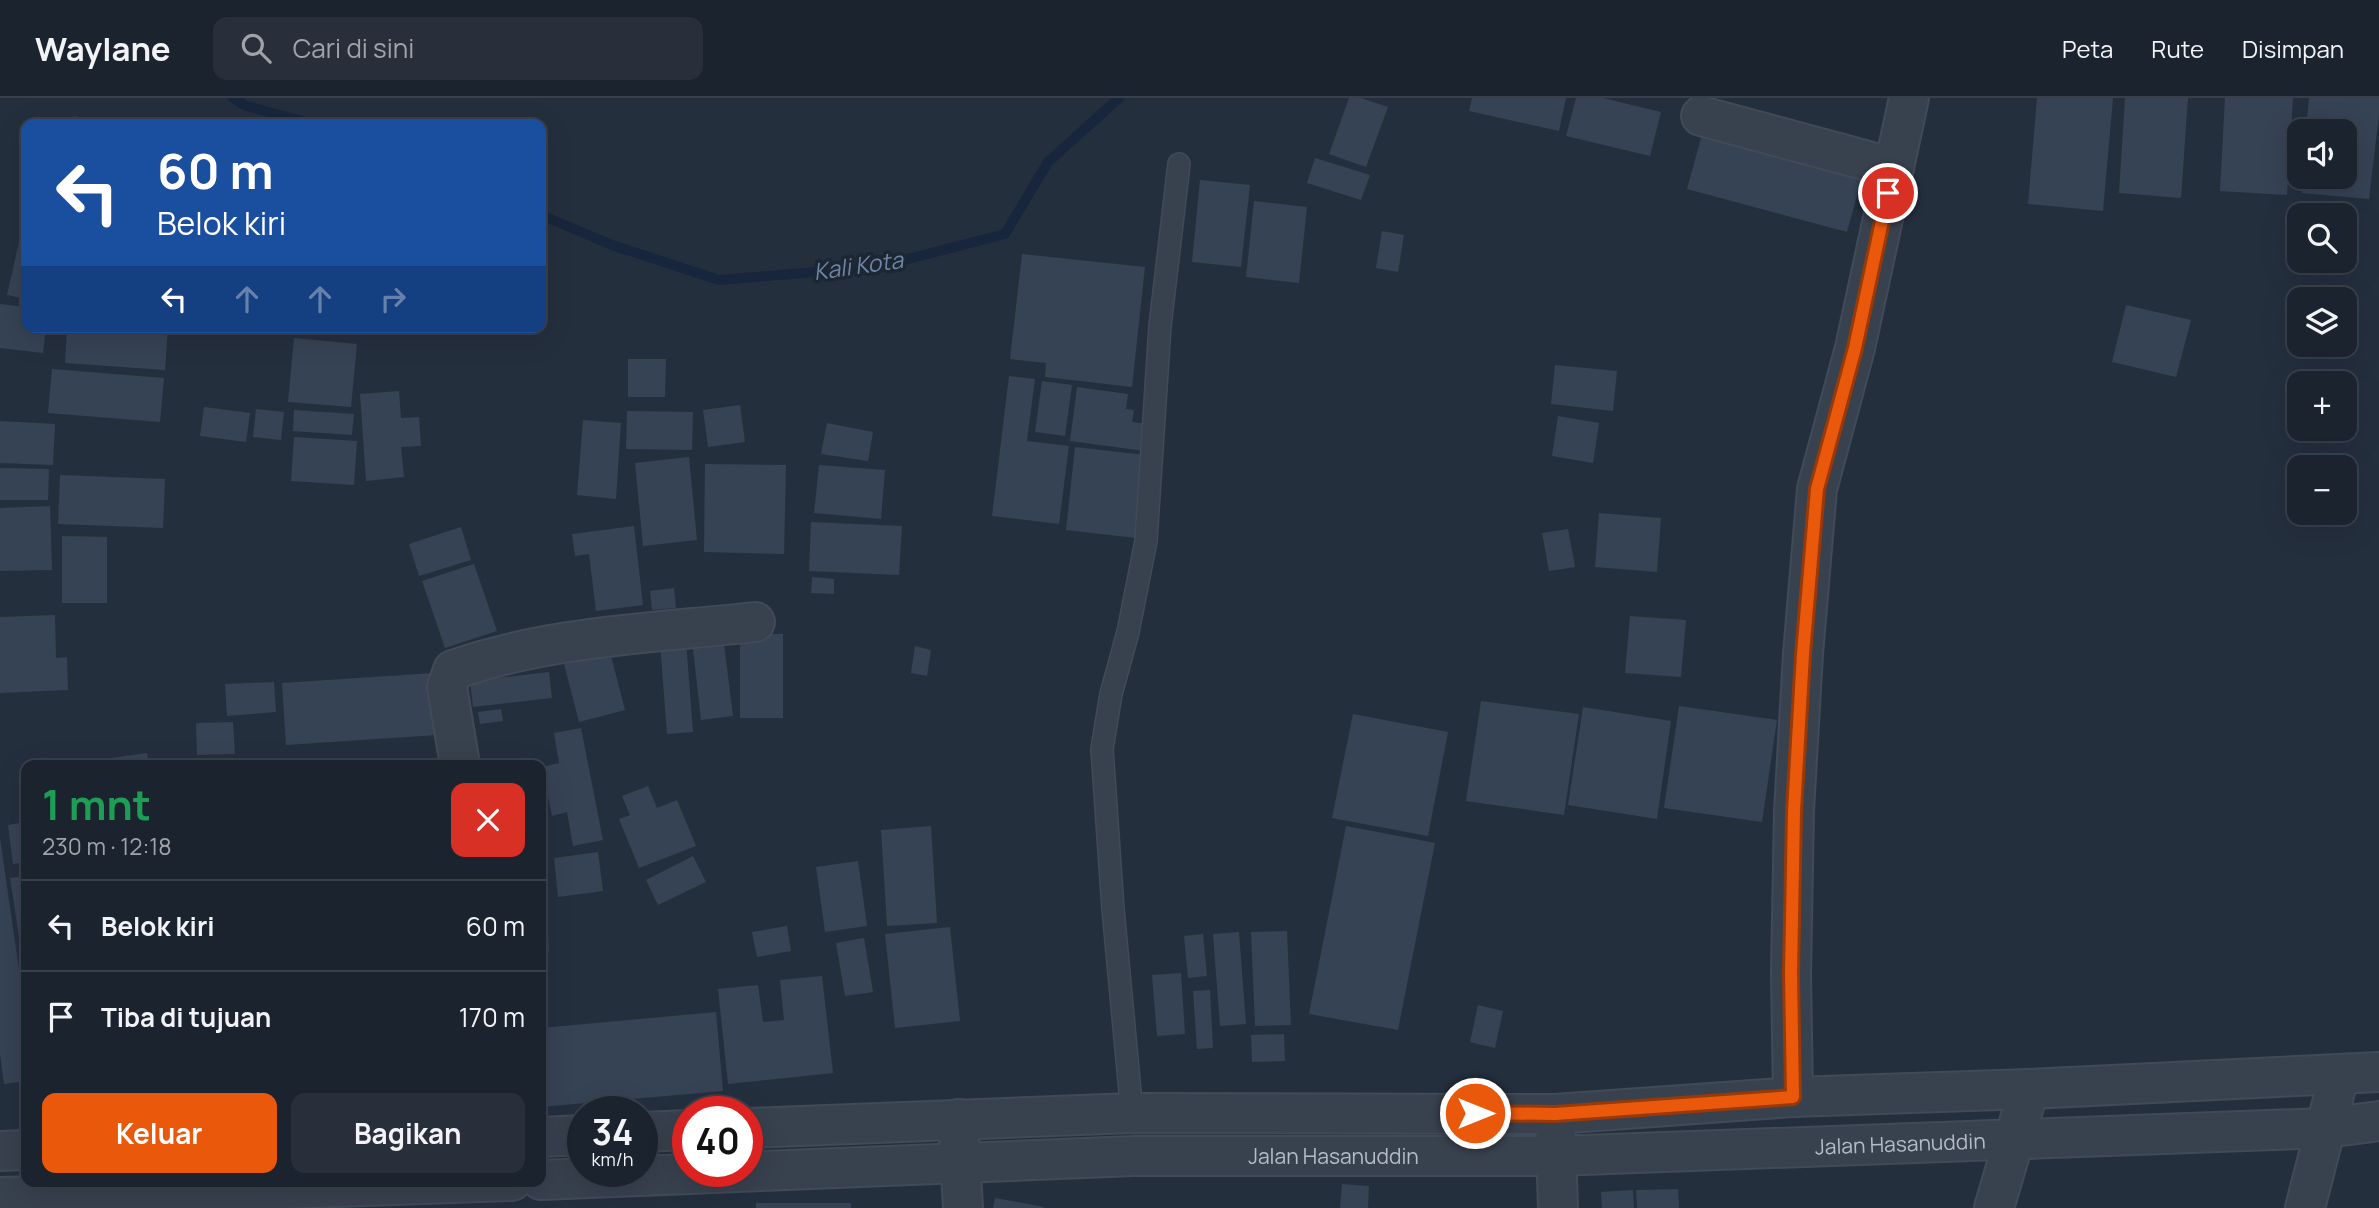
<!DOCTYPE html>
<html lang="id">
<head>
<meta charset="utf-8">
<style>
  body { margin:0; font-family:Manrope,sans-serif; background:#282f3a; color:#f1f3f6; height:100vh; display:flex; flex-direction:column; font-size:26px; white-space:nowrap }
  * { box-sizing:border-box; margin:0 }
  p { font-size:23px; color:#a0a4aa }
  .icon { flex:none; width:38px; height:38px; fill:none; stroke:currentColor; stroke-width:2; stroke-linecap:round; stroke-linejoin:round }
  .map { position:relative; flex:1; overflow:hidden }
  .sheet { position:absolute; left:21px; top:662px; width:525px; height:427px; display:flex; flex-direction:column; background:#1b232e; border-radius:14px; box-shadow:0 7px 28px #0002,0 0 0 2px #39404a }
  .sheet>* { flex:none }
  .banner { position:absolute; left:21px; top:21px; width:525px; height:214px; border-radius:14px; box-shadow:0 7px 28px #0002,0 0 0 2px #39404a; background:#1a4fa0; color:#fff; overflow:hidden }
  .controls { position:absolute; left:2287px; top:21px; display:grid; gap:14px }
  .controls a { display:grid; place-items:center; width:70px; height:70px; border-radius:14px; background:#1b232e; box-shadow:0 7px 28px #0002,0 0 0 2px #39404a; font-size:35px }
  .speed { position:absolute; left:567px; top:998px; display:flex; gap:14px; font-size:35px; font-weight:700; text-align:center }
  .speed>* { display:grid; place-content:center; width:91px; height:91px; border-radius:50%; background:#1b232e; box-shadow:0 7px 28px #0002,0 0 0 2px #39404a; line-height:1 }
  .speed small { font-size:18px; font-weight:400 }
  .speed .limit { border:10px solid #d22; background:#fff; color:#111 }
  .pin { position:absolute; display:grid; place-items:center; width:60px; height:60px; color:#fff; margin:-30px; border:4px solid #fff; border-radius:50%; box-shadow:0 2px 7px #0007 }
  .me { position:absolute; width:77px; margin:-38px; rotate:90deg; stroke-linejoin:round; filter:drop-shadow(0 0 5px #0008) }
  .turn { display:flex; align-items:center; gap:24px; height:147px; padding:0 21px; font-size:32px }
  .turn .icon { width:91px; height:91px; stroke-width:2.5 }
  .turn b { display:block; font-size:49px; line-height:60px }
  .lanes { display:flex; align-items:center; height:66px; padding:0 21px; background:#0003; justify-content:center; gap:35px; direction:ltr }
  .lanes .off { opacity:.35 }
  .round { display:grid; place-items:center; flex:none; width:74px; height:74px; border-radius:14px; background:#282f3a }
  .head { display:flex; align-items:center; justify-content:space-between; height:119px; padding:0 21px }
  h1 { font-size:42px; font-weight:700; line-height:52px; color:#1e9e55 }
  .primary-button { display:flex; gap:14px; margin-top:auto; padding:14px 21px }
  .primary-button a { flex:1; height:80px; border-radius:14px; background:#ea580c; color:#fff; font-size:28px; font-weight:700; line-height:80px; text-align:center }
  .primary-button a+a { background:#282f3a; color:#f1f3f6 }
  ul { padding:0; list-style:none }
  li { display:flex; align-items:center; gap:21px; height:91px; padding:0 21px; border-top:2px solid #39404a }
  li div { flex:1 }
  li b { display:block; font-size:26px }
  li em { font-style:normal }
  header { display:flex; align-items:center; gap:42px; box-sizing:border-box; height:98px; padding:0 35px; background:#1b232e; border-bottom:2px solid #39404a }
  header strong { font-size:33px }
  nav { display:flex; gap:38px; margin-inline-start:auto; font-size:24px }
  .search { width:490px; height:63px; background:#282f3a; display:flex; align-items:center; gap:18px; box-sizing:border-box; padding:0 24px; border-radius:14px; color:#a0a4aa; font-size:26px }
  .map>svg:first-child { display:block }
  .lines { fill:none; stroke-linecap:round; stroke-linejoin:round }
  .stream { stroke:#17263c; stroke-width:10 }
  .building { fill:#364354 }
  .service-casing { stroke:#414a57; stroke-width:24 }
  .minor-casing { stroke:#414a57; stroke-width:42 }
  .tertiary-casing { stroke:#414a57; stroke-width:42 }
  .service { stroke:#38414e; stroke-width:21 }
  .minor { stroke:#38414e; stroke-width:38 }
  .tertiary { stroke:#38414e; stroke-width:38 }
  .route-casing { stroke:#983908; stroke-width:18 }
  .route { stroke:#ea580c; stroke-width:12 }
  .labels { text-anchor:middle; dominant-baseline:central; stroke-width:7; stroke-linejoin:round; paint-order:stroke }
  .street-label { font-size:21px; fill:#b4bcc9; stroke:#1d2633 }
  .water-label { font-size:23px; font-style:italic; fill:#6d86a8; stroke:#1d2633 }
</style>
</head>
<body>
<header>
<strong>Waylane</strong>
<div class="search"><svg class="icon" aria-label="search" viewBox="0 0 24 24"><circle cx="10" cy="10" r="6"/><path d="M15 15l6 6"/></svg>Cari di sini</div>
<nav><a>Peta</a><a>Rute</a><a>Disimpan</a></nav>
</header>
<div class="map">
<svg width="2379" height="1110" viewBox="0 0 2379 1110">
  <rect width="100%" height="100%" fill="#242f3e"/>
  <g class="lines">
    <g class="stream">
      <path d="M233,0l13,8 67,18"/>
      <path d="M541,117l71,30 107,35 158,-13 128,-33 43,-72 71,-64"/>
    </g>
  </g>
  <g class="building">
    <path d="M1349,0h12l27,9 -22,60 -37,-13z"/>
    <path d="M1472,0h94l-7,33 -90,-20z"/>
    <path d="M1576,0h27l58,14 -11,44 -84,-20z"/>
    <path d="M2037,0h76l-10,113 -75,-7z"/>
    <path d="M2125,0h63l-7,100 -62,-5z"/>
    <path d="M2225,0h68l-6,97 -67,-4z"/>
    <path d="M2309,0h70v17l-10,84 -67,-6 1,-16h42v-46h-39z"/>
    <path d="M73,18l45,7 -1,1h-46z"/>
    <path d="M1704,29l160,43 -17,62 -160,-43z"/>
    <path d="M1315,60l55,17 -9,25 -54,-17z"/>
    <path d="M1200,82l50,5 -9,82 -49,-5z"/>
    <path d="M1254,103l53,6 -8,76 -53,-6z"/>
    <path d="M25,118h1v83l-19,-4z"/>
    <path d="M1382,133l22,4 -6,37 -22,-4z"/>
    <path d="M1022,156l123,13 -13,120 -87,-10 1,-14 -36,-4z"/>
    <path d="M0,206l26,3v20h20l-3,26 -43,-5z"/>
    <path d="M2126,207l65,15 -15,57 -64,-15z"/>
    <path d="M67,229h101l-3,43 -100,-7z"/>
    <path d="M294,240l63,6 -6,63 -63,-5z"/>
    <path d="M628,261h38l-1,38h-37z"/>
    <path d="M1555,267l62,6 -4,40 -62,-7z"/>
    <path d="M52,271l112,9 -4,44 -112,-9z"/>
    <path d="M1009,278l26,3 -8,62 42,5 -10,78 -67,-8z"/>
    <path d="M1042,283l30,4 -7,51 -30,-4z"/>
    <path d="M1077,289l51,7 -2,15 8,1 -2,12 17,2 -4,27 -75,-10z"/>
    <path d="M399,293l2,27 18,-1 2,29 -20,1 3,30 -38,4 -6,-87z"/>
    <path d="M740,307l5,37 -37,5 -5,-37z"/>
    <path d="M204,309l46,6 -4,29 -46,-6z"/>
    <path d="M256,311l28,3 -3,28 -28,-3z"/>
    <path d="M294,312l60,4 -2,21 -59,-4z"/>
    <path d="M627,313l66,1 -1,38 -66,-1z"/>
    <path d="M1558,318l41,7 -6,40 -41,-7z"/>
    <path d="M583,322l38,3 -5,76 -39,-4z"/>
    <path d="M0,323l55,3 -2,41 -53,-2z"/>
    <path d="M827,325l46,9 -5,29 -47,-7z"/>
    <path d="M294,339l63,4 -3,44 -63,-4z"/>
    <path d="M1075,349l70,8 -9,83 -70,-8z"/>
    <path d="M689,359l8,83 -54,6 -8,-83z"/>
    <path d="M705,366l81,1 -2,89 -80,-2z"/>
    <path d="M819,367l66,5 -4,49 -67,-6z"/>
    <path d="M0,370l49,1 -1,31h-48z"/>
    <path d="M60,377l105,4 -2,49 -105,-4z"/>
    <path d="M50,408l2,64 -52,1v-63z"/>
    <path d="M1599,415l62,5 -4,54 -62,-5z"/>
    <path d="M811,424l91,4 -3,49 -90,-4z"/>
    <path d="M634,428l9,79 -47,6 -7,-57 -14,2 -3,-22z"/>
    <path d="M461,429l10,33 -52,16 -10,-32z"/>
    <path d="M1568,431l7,38 -26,4 -7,-38z"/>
    <path d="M62,438l45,1v66h-45z"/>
    <path d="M474,466l23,67 -52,17 -23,-67z"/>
    <path d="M812,479l22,2v15l-23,-1z"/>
    <path d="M674,490l2,20 -24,2 -2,-19z"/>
    <path d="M55,517l1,43 11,-1 1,33 -68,3v-76z"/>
    <path d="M1630,518l56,4 -5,57 -56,-4z"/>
    <rect x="740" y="536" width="43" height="84"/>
    <path d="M723,538l10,80 -32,4 -9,-80z"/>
    <path d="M686,543l7,91 -26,2 -7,-91z"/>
    <path d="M915,548l16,4 -4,26 -16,-3z"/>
    <path d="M610,554l15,58 -46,12 -15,-58z"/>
    <path d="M549,574l3,26 -79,9 -3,-26z"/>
    <path d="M433,575l4,62 -151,10 -4,-62z"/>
    <path d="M274,584l2,30 -49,4 -2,-32z"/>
    <path d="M1481,603l98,13 -15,101 -98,-14z"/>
    <path d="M1679,608l98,14 -15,102 -98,-14z"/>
    <path d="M1583,609l88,14 -14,98 -89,-14z"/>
    <path d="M501,611l2,12 -23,3 -2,-12z"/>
    <path d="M1353,616l95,18 -20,104 -96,-18z"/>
    <path d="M233,624l2,32 -38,1 -1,-32z"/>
    <path d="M581,630l22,112 -30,6 -6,-34 -15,4 -10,-49 17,-4 -5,-30z"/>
    <path d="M147,655l2,12h-37l-1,-7z"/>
    <path d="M648,688l9,22 20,-8 19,46 -57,22 -20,-49 11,-4 -8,-19z"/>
    <path d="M26,724v40l-13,2 -5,-39z"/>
    <path d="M931,728l6,97 -50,3 -6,-96z"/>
    <path d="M1346,728l89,17 -37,187 -89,-16z"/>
    <path d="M0,740l26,180v63l-22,3 -4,-30z"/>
    <path d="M598,754l5,39 -45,6 -4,-39z"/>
    <path d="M693,758l13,26 -48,23 -12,-25z"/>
    <path d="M858,763l9,65 -42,6 -9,-65z"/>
    <path d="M26,778v93h-2l-14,-91z"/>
    <path d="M541,817h6l2,37h-8z"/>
    <path d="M787,828l4,25 -34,6 -5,-25z"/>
    <path d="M950,829l10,94 -65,7 -10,-94z"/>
    <path d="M1287,833l4,94 -36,1 -4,-94z"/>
    <path d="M1239,834l7,92 -26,2 -7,-92z"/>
    <path d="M1203,836l4,42 -19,2 -4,-42z"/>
    <path d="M864,840l9,54 -28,4 -9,-53z"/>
    <path d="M1181,875l4,61 -28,2 -5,-61z"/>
    <path d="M822,878l11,97 -105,11 -10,-95 40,-4 5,37 21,-2 -4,-40z"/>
    <path d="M1210,892l3,58 -16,1 -4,-58z"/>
    <path d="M1478,907l25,6 -8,37 -25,-6z"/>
    <path d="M716,914l7,79 -182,16v-79z"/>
    <path d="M1284,936l1,27 -33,1 -1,-27z"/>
    <path d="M1342,1086l27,2 -1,22h-28z"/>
    <path d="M1678,1091l1,19h-42l-1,-18z"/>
    <path d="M1633,1092l1,18h-32l-1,-16z"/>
    <path d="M995,1100l49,9 -1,1h-50z"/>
    <rect x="756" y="1105" width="95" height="5"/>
  </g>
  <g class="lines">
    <g class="service-casing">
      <path id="service" d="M1132,1015l-19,-204 -11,-160 9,-55 17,-62 18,-91 14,-215 19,-162"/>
    </g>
    <g class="minor-casing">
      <g id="minor">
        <path d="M1701,18l193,52"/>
        <path d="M460,667l-13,-78 6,-17c96,-34 202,-37 302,-48"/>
        <path d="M1793,999l-2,-124 3,-162 9,-157 14,-165 38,-141 54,-250"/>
        <path d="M1555,1016l3,94"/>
        <path d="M958,1021l5,89"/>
        <path d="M1994,1110l35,-119"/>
        <path d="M2305,1110l34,-132"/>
      </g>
    </g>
    <g class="tertiary-casing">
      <g id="tertiary">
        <path d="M747,1030l385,-15 423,1 238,-17 236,-8 350,-17"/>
        <path d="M642,1034l46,-2"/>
        <path d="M541,1039l42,-2"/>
        <path d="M0,1053l26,-1"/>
        <path id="s1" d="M541,1082l593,-24h422l770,-28 53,-7"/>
        <path d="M0,1099l166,-4 346,-12"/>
      </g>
    </g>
    <use href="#service" class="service"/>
    <use href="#minor" class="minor"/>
    <use href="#tertiary" class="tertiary"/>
  </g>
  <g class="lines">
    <g class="route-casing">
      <path id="route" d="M1475,1015l80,1 238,-17 -2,-124 3,-162 9,-157 14,-165 38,-141 33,-155"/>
    </g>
    <use href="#route" class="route"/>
  </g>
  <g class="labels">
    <g class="street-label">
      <text stroke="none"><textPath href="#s1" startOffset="1360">Jalan Hasanuddin</textPath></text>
      <text stroke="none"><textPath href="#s1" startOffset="793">Jalan Hasanuddin</textPath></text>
    </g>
    <g class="water-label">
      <text transform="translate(858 167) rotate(-8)">Kali Kota</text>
    </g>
  </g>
</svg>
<div class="controls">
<a><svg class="icon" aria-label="sound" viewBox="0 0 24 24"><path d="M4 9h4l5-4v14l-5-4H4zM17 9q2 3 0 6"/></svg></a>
<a><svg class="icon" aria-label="search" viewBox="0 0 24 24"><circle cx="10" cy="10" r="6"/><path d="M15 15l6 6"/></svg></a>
<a><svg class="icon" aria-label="layers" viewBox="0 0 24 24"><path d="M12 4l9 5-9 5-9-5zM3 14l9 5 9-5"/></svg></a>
<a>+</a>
<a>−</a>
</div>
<div class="speed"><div>34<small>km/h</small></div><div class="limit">40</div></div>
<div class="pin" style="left:1888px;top:95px;background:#d93025"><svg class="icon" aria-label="arrive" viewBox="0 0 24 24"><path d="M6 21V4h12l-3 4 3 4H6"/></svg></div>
<svg class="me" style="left:1475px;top:1015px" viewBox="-20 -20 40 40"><circle r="17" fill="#ea580c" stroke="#fff" stroke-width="3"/><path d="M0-11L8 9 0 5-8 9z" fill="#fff"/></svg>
<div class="banner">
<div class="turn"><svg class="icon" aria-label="left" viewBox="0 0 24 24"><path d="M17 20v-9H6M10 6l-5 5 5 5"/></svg><div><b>60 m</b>Belok kiri</div></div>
<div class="lanes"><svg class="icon" aria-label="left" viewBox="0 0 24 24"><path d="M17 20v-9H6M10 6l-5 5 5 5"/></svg><svg class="icon off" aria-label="ahead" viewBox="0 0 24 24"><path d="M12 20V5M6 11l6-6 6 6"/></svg><svg class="icon off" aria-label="ahead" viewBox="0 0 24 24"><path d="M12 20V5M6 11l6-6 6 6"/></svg><svg class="icon off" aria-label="right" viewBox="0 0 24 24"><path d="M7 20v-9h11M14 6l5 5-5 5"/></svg></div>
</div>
<section class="sheet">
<div class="head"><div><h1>1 mnt</h1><p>230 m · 12:18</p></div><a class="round" style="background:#d93025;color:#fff"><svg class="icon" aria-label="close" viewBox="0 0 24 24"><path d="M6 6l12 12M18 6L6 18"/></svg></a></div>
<ul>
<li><svg class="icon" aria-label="left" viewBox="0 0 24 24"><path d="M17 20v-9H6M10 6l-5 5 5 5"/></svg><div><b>Belok kiri</b></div><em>60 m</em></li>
<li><svg class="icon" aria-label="arrive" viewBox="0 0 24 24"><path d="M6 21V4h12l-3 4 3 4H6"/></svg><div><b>Tiba di tujuan</b></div><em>170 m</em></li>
</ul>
<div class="primary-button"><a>Keluar</a><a>Bagikan</a></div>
</section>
</div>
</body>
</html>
